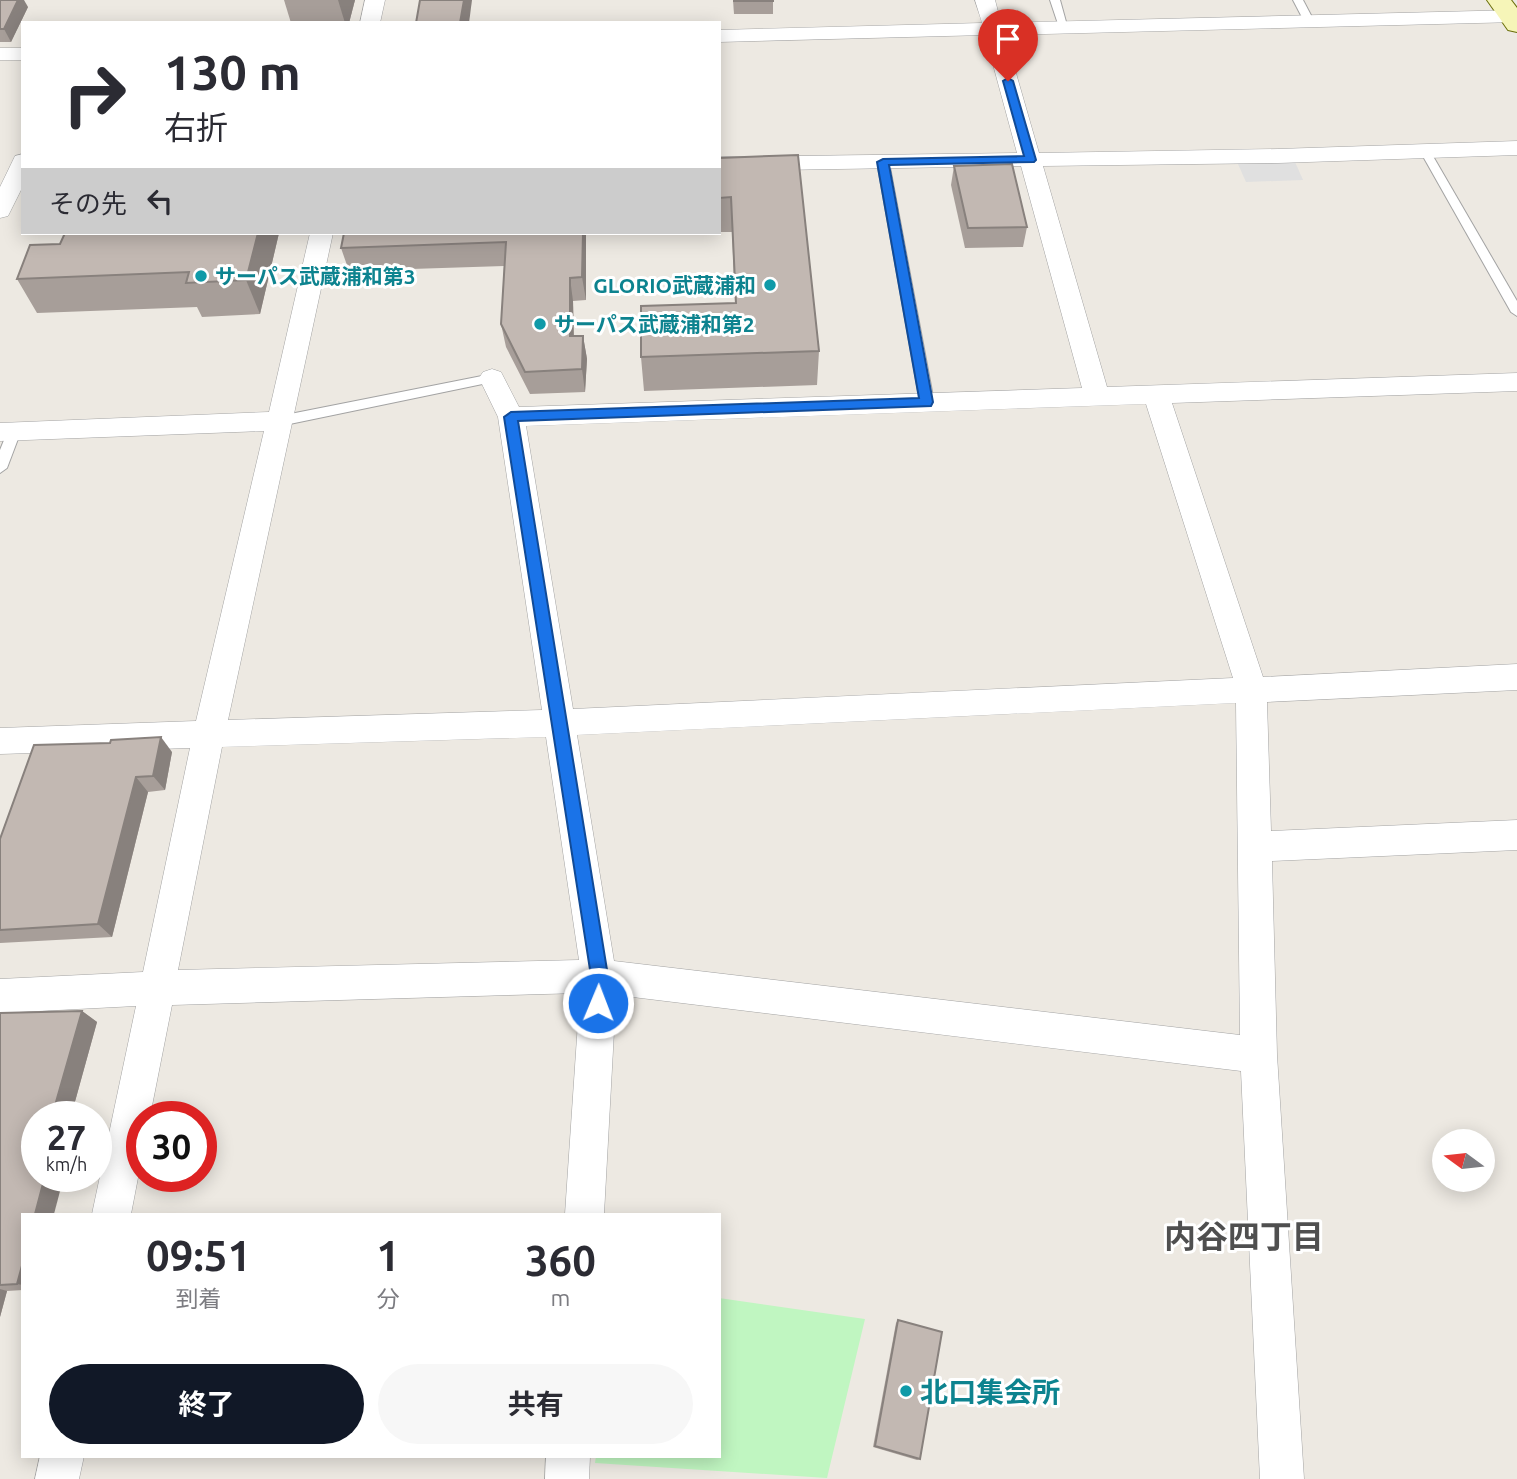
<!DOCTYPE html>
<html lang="ja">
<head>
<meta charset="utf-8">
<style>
  body { margin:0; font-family:Ubuntu,"Noto Sans JP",sans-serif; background:#f7f7f7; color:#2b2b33; height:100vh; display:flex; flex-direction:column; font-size:26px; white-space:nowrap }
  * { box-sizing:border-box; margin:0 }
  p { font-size:23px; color:#7c7c81 }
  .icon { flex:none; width:38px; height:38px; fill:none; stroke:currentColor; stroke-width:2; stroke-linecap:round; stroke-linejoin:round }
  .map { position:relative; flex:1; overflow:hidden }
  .drawer { position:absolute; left:21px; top:1213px; width:700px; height:245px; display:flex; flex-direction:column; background:#fff; border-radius:0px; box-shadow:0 4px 18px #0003 }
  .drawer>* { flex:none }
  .banner { position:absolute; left:21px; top:21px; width:700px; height:214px; border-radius:0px; box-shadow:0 4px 18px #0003; background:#fff; color:#2b2b33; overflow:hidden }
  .needle { width:46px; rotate:285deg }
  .buttons { position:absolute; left:1432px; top:1129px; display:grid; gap:14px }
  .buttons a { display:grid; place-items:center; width:63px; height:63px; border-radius:50%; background:#fff; box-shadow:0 4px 18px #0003; font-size:35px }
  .speed { position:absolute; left:21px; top:1101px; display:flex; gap:14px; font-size:35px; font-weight:700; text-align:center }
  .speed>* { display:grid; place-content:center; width:91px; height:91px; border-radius:50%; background:#fff; box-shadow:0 4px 18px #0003; line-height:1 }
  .speed small { font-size:18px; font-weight:400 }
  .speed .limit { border:10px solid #d22; background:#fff; color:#111 }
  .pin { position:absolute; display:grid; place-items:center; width:60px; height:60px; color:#fff; margin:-72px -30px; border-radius:50% 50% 50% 0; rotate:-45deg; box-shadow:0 0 7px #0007 }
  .pin .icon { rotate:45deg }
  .me { position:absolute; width:77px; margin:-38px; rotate:1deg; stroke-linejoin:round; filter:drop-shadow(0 0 5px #0008) }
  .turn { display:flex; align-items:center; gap:24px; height:147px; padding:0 28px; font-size:32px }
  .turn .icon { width:91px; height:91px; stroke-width:2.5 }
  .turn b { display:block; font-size:49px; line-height:60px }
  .then { display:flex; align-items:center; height:66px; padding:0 28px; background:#0003; gap:14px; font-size:26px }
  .eta { display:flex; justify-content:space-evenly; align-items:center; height:119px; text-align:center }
  .eta b { font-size:42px; font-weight:700; line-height:49px }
  .button { display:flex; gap:14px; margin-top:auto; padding:14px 28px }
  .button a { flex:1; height:80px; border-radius:42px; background:#111827; color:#fff; font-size:28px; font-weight:700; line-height:80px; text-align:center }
  .button a+a { background:#f7f7f7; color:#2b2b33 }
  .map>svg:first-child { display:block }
  .park { fill:#c0f6c1 }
  .parking { fill:#e0e0e0 }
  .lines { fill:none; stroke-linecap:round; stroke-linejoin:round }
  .lane-casing { stroke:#a3a3a3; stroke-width:2 }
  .street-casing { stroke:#a3a3a3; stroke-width:1 }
  .secondary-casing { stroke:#696d09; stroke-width:2 }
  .lane { fill:#fff; fill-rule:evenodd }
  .street { fill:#fff; fill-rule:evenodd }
  .secondary { fill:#f6f5b8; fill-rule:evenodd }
  .wall { fill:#a79e99 }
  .shaded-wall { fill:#88817d }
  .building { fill:#c2b8b2; stroke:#88817d; stroke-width:2 }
  .route { fill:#1a73e8; stroke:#114b97; stroke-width:2 }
  .culture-dot { fill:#0f9aa8; stroke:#fff; stroke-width:2.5 }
  .labels { text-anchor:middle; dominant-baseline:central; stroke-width:6; stroke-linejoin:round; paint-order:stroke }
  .far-culture-label { font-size:21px; font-weight:bold; fill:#0d838f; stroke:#fff; text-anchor:start }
  .near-culture-label { font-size:28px; font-weight:bold; fill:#0d838f; stroke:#fff; text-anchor:start }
  .near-neighbourhood-label { font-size:32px; font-weight:bold; fill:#4f4f4f; stroke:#fff }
</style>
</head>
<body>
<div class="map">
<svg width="1517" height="1479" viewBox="0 0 1517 1479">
  <rect width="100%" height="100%" fill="#ede9e2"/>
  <path class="park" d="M719,1298l146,21 -38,159 -232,-15 1,-7h123z"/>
  <path class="parking" d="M1295,162l8,18 -57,2 -8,-18z"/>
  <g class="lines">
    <g class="lane-casing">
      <g id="lane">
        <path d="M1050,0h10l8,29 -9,-2z"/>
        <path d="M1293,0h10l11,21 -1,2h-8z"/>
        <path d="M1421,149l9,2 87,150v15l-6,-4 -91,-161z"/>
        <path d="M883,159l6,3 45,240 -7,5 -7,-5 -43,-240z"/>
        <path d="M492,374l6,4 -1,3 -217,45 -7,-5 7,-5z"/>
        <path d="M14,426l7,5 -14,37 -7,5v-23l9,-22z"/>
      </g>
    </g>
    <g class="street-casing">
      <g id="street">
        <path d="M365,0h20l-5,23h-20z"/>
        <path d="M975,0h20l6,23 516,-13v12l-512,13 34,118 239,-4 239,-8v14l-239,8 -235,3 64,221 410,-14v18l-345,12 91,274 254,-13v26l-250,12 4,129 246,-11v30l-245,11 5,194 27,424h-44l-19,-408 -625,-76 -12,219h-39l15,-221 -408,12 -22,111h-8v41l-11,57h-39l44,-208 -136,7v-34l143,-7 47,-224 -190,6v-26l196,-7 68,-290 -264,10v-18l269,-11 41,-179h23l-105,487 314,-10 -44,-293 -19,-39 4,-6 9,-3 9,3 18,35 563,-19 -61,-222 -302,5v-14l298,-4 -32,-118 -266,7v-12l263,-7zM1146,404l87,274 -660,31 -47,-283zM1236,703l4,332 -626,-74 -37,-226zM546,737l33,223 -401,10 44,-223z"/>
        <rect x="0" y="48" width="23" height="12"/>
        <path d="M23,154v32l-15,30 -8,2v-31l15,-31z"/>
        <path d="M40,1456h44l-5,23h-44z"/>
        <path d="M546,1456h44l-1,23h-44z"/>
      </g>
    </g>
    <g class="secondary-casing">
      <path id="secondary" d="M1487,0h24l6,8v24l-9,-2z"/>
    </g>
    <use href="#lane" class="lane"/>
    <use href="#street" class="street"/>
    <use href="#secondary" class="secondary"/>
  </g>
  <g class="wall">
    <path d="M0,0l28,7 -17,35h-11z"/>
    <path d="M284,0h71l-6,23h-58z"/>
    <path d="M733,0h40v14h-39z"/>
    <path d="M719,158l100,193 -2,34 -173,6 -3,-34 94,-54 -3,-71h-13z"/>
    <path d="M954,166l73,61 -4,20 -58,1 -14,-63z"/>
    <path d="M65,233h214l-19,81 -58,3 -5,-10 -160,6 -20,-34 43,-35z"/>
    <path d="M586,237v63l-13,1 1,35h9l4,23 -2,33 -55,2 -24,-47 -5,-23 3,-58 -155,5 -8,-23z"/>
    <path d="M172,752l-7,38 -17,2 -36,145 -112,6v-104z"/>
    <path d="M82,1011l15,11 -26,94h-34l-14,98v76l-16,1 -7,26v-304z"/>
    <path d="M898,1320l22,139 -3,1 -44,-13 23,-124z"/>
  </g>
  <g class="shaded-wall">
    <path d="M18,0h6l4,7 -17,35 -7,-13z"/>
    <path d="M338,0h17l-6,23h-4z"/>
    <path d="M464,0h8l-3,23h-9z"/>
    <path d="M258,233h21l-19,81 -14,-34z"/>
    <path d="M583,233h3v67l-4,-23z"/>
    <path d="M570,278l3,23 1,58 -4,-23z"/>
    <path d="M583,336l4,23 -2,33 -3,-23z"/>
    <path d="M161,737l11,15 -7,38 -12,-14z"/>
    <path d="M136,777l12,15 -36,145 -14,-13z"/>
    <path d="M82,1011l15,11 -26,94h-19z"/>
    <path d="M45,1176h19l-10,38h-19z"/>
    <path d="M23,1262v23l-6,-1z"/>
    <path d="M0,1289l7,2 -7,26z"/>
  </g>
  <g class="building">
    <path d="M0,0h18l-14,29h-4z"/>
    <path d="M420,0h44l-4,23h-44z"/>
    <rect x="734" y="0" width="39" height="1"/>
    <path d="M798,155l21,196 -178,6v-51l95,-3 -5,-106 -12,1v-40z"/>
    <path d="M1012,164l15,63 -59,1 -14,-62z"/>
    <path d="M65,233h193l-12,47 -60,3 3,-11 -172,7 13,-34 30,-1z"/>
    <path d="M344,233h239l-1,44 -12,1v58h13l-1,33 -57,3 -24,-48 5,-82 -165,6z"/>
    <path d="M161,737l-8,39 -17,1 -38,147 -98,6v-91l34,-94 76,-2 1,-3z"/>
    <path d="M82,1011l-30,105h-15v60h8l-10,38h-12v48l-6,22 -17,1v-272z"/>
    <path d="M898,1320l44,12 -22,127 -45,-13z"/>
  </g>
  <path class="route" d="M1008,78l5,3 23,79 -2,2 -145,3 44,237 -2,4 -413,15 90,555 -4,33 -6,2 -7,-2 -2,-6 2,-27 -87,-559 7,-5 408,-14 -42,-236 6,-3 141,-3 -21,-75z"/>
  <g class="culture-dot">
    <circle cx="201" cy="276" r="7"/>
    <circle cx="770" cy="285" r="7"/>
    <circle cx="540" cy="324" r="7"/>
    <circle cx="906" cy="1391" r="7"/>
  </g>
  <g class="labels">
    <g class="far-culture-label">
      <text x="215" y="276">サーパス武蔵浦和第3</text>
      <text x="756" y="285" text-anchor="end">GLORIO武蔵浦和</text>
      <text x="554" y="324">サーパス武蔵浦和第2</text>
    </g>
    <g class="near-culture-label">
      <text x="920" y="1391">北口集会所</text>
    </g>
    <g class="near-neighbourhood-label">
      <text x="1244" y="1236">内谷四丁目</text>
    </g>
  </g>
</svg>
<div class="buttons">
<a><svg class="needle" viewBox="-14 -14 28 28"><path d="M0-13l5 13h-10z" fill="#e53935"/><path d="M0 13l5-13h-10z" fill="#7c7c81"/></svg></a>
</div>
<div class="speed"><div>27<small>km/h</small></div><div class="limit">30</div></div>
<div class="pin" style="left:1008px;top:81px;background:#d93025"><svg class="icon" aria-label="arrive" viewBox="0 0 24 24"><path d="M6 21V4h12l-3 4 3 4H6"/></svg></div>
<svg class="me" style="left:598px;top:1003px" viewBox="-20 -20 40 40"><circle r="17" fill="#1a73e8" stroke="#fff" stroke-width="3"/><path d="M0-11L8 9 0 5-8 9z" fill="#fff"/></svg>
<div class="banner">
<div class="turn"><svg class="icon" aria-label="right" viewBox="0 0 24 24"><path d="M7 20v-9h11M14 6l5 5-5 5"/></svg><div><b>130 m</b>右折</div></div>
<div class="then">その先<svg class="icon" aria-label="left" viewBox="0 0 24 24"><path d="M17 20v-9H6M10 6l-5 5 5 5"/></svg></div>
</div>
<section class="drawer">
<div class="eta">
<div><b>09:51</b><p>到着</p></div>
<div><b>1</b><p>分</p></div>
<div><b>360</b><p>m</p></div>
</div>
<div class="button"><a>終了</a><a>共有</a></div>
</section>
</div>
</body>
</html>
